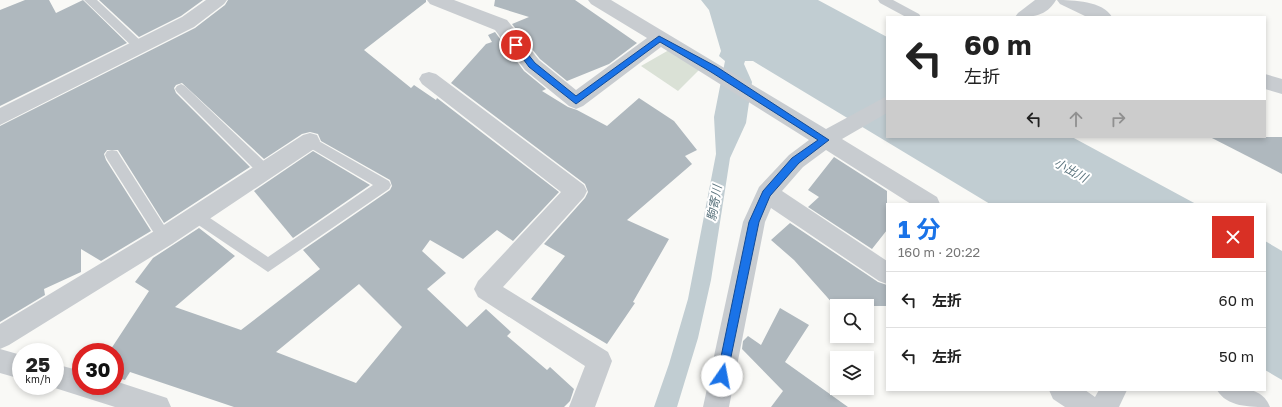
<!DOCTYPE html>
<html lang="ja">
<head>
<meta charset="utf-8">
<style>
  body { margin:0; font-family:"Golos Text","Noto Sans JP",sans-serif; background:#f6f6f6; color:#222; height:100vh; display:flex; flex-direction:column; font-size:15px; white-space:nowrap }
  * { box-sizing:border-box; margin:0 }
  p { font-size:13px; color:#767676 }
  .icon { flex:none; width:22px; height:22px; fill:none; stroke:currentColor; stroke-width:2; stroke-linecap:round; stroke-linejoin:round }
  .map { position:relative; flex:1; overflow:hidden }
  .panel { position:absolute; left:886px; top:203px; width:380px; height:188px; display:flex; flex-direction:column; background:#fff; border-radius:0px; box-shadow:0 2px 6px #0003 }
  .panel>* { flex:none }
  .guide { position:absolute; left:886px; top:16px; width:380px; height:122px; border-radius:0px; box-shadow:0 2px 6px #0003; background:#fff; color:#222; overflow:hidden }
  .tools { position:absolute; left:830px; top:299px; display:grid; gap:8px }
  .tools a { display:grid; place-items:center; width:44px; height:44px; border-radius:0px; background:#fff; box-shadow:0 2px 6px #0003; font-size:20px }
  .speed { position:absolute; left:12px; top:343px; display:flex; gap:8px; font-size:20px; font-weight:700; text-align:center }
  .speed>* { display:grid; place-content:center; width:52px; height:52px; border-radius:50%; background:#fff; box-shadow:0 2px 6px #0003; line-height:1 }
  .speed small { font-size:10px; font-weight:400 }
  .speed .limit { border:6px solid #d22; background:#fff; color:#111 }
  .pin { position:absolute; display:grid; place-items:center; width:34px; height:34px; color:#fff; margin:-17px; border:2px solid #fff; border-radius:50%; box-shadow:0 1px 4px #0007 }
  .me { position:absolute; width:44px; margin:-22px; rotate:12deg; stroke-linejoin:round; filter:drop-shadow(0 0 3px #0008) }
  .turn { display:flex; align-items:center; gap:14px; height:84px; padding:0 12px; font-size:18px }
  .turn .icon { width:52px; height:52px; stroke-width:2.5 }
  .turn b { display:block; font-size:28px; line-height:34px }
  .lanes { display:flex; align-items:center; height:38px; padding:0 12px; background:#0003; justify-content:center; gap:20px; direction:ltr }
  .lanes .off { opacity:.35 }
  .round { display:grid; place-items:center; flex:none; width:42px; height:42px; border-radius:0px; background:#f6f6f6 }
  .overview { display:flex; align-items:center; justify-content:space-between; height:68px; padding:0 12px }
  h1 { font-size:24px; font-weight:700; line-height:30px; color:#1a73e8 }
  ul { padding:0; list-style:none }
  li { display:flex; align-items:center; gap:12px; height:56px; padding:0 12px; border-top:1px solid #e0e0e0 }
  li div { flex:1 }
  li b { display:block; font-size:15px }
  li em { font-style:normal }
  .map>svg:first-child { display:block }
  .green { fill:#dae1d6 }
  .water { fill:#c1cdd2 }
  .building { fill:#afb8be; fill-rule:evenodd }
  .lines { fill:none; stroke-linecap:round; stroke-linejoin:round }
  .service { fill:#c8ccd0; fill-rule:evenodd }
  .minor { fill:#c8ccd0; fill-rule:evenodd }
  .route { fill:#1a73e8; stroke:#114b97 }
  .labels { text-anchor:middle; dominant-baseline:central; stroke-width:4; stroke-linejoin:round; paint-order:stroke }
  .water-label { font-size:12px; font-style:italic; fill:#5b747e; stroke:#fff }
</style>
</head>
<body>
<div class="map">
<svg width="1282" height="407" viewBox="0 0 1282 407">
  <rect width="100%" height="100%" fill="#f9f9f6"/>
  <path class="green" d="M669,50l31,19 -22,22 -37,-25z"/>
  <g class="water">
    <path d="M701,0h117l69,37v100h185l124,67h-206l-237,-143h-8l-1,3 8,18 -6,41 -16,35 -19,122 -13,58 -21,69h-23l15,-43 19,-65 28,-145 -2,-37 11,-56 -6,-5 2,-5 -12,-41z"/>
    <path d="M1265,241l17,10v129l-17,-10z"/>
  </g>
  <g class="building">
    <path d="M25,0h24l7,13 27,-13 44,43 -127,63v-96z"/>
    <path d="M99,0h104l-22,16 -42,21z"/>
    <path d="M228,0h198v2l-62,48 47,38 3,-3 22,15 1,-2 122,94 -46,49 -16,-11 -34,29 -33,-19 -8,11 24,22 -19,16 40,38 19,-18 25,23 -4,4 40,34 3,-3 24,22 -4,12 -6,6h-330l-104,-35 -5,8 -10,-3v-25h-6l40,-61 -14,-9 18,-24 46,-30 36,28 -60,51 66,23 79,-61 -17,-19 87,-60 2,-4 -2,-6 -69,-39 -3,-7 -8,-2 -8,2 -38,25 -82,-76 -6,2 -2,3 2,5 74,74 -86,56 -46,-73h-11l-3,4 2,6 45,71 -50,30 -20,-12v23l-37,17 1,6 -45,27v-196l195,-98 30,-23zM359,284l43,43 -46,56 -80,-31z"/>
    <path d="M495,0h80l62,43 -28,21 -42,17 -27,-22 -28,-35 17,-7 -35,-11z"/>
    <path d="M495,32l29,39 22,18 -4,2 26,16 9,3 30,16 32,-28 35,23 23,29 -12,6 7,8 -65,56 42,19 -36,63 2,1 -28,41 -76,-45 34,-43 -21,-12 41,-46 3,-6 -3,-8 -134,-101 35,-39 6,-2 -4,-7z"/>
    <path d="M1210,137h72v37z"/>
    <path d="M313,151l57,34 -77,53 -39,-47z"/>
    <path d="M834,157l53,34v39l-15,19 -64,-42 11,-10 -11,-7z"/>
    <path d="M790,223l88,59 9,3v21h-52l-41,-46 -23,-20z"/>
    <path d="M780,308l29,17 -24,37 63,45h-77l12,-16 -41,-42 1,-8 5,-5 13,9z"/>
  </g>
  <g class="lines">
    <g class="service">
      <path d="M84,0h13l46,43 2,3 -2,3h-8z"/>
      <path d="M878,0h15l26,14 2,3h-15l-26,-14z"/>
      <path d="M181,84l4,2 85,81 2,4 -2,4 -5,2 -5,-2 -83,-83 -2,-3 2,-3z"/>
      <path d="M310,136l79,45 2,4 -2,4 -121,83 -77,-52 -2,-4 2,-4 5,-2 5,2 67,45 105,-72 -68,-40 -2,-4 2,-4z"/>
      <path d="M112,150l5,1 52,82 2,4 -2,4 -5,2 -5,-2 -52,-82 -2,-4 2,-4z"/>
    </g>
    <g class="minor">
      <path d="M206,0h21l-3,4 -30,23 -194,98v-17l182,-91z"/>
      <path d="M427,0h27l53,20 32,40 37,30 71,-52 -56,-34 -3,-4h23l215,129 61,-33v17l-45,26 95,58 3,7h-29l-85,-54 -23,17 -21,24 105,70v23l-8,-3 -108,-73 -6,14 -36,185h-26l40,-185 16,-35 30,-32 20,-15 -148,-93 -78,59 -7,3 -7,-3 -44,-36 -30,-40 -65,-26z"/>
      <path d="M1035,0h21c-10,17 -24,17 -41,17l3,-4z"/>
      <path d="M1057,0c16,0 46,1 55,17h-25l-27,-13z"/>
      <path d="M429,72l7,2 148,111 3,6 -3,6 -81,90 105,65 4,9 -17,46h-26l16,-41 -107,-69 -4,-8 4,-8 83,-89 -139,-108 -3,-5 3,-5z"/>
      <path d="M1265,74l17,5v15l-17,-5z"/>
      <path d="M310,133l7,2 3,6 -3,6 -145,97 -163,101 -9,4v-25l156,-94 147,-95z"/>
      <path d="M0,349l21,6v24l-21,-6z"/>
      <path d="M55,364l26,7v15h34v-5l52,17 4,9h-56l-60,-19 -6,-2h6z"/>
      <path d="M1049,390h36l10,7 4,-7h28l-8,17h-54l-12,-8z"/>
      <path d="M1217,390c21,0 44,-6 53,17 -21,0 -43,0 -53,-17z"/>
    </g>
  </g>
  <path class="route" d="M659,36l58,31 112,73 -30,23 -29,33 -11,26 -32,154 -1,4 -4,1 -4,-1 -1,-4 32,-154 14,-31 29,-33 26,-18 -107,-68 -51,-30 -84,62 -47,-37 -16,-22 1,-2h5l16,20 41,33z"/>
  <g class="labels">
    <g class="water-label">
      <text transform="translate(1071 170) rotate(29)">小出川</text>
      <text transform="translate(714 203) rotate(-80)">駒寄川</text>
    </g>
  </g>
</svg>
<div class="tools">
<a><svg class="icon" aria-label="search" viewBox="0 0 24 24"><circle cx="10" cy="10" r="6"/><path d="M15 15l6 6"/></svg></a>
<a><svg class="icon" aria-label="layers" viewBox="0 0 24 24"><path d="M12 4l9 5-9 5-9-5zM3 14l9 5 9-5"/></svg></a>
</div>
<div class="speed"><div>25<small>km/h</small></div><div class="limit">30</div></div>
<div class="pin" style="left:516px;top:45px;background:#d93025"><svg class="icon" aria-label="arrive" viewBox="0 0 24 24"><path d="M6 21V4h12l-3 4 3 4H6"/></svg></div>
<svg class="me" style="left:722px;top:376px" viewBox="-20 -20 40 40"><circle r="19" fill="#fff"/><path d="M0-13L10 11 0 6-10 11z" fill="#1a73e8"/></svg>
<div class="guide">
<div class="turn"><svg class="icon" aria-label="left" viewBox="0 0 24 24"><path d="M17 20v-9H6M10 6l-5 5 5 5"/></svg><div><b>60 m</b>左折</div></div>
<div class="lanes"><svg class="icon" aria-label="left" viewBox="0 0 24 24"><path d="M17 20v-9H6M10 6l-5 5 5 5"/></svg><svg class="icon off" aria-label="ahead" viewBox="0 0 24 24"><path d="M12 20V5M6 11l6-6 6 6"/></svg><svg class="icon off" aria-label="right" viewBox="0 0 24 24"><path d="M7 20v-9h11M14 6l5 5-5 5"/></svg></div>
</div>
<section class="panel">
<div class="overview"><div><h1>1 分</h1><p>160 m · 20:22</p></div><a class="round" style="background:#d93025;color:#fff"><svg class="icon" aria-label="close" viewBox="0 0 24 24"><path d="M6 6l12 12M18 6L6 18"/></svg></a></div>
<ul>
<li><svg class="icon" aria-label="left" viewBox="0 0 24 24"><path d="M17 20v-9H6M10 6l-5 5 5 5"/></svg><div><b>左折</b></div><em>60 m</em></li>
<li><svg class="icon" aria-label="left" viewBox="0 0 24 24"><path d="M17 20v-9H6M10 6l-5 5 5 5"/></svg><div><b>左折</b></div><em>50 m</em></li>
</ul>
</section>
</div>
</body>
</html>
